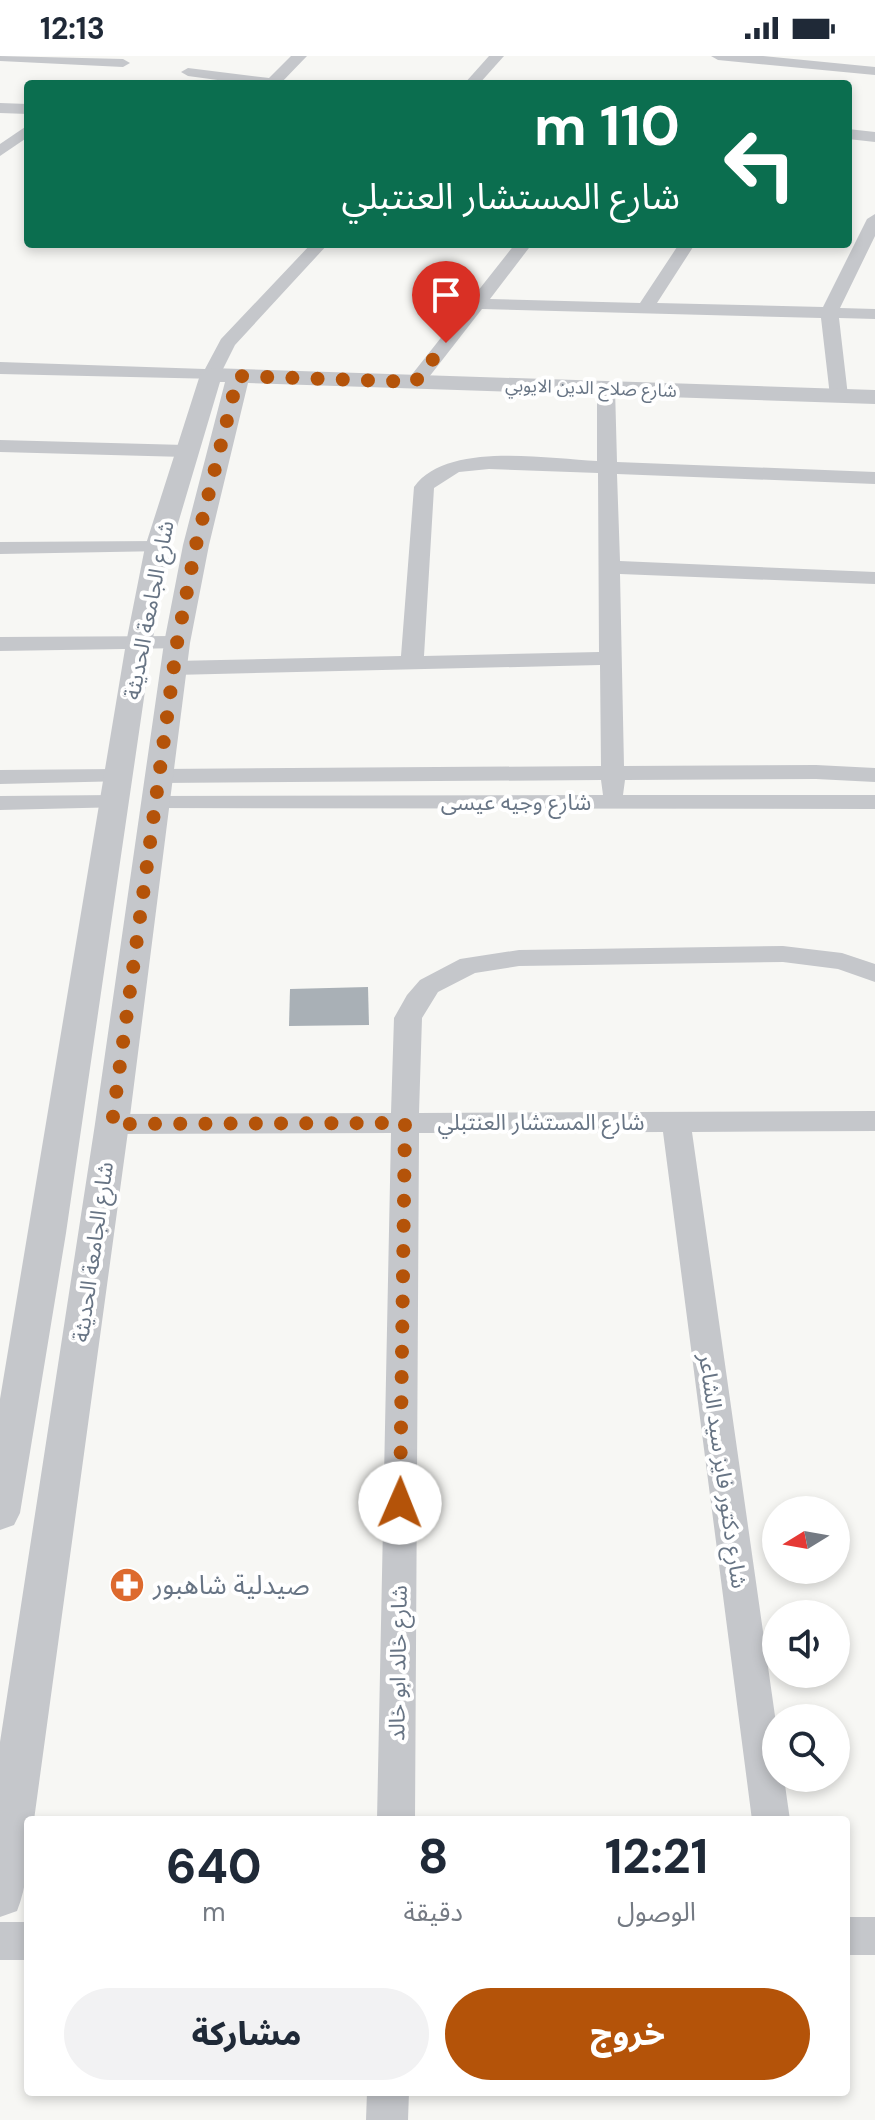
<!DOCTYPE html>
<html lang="ar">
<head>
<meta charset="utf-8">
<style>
  body { margin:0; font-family:"DM Sans","Noto Sans Arabic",sans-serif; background:#f2f2f3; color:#1f2937; direction:rtl; height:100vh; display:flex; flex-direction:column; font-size:30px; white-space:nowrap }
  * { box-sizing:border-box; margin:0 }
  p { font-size:26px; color:#747a83 }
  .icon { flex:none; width:44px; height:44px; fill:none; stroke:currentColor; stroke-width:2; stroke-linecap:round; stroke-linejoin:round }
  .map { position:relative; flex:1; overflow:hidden; direction:ltr }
  .details { position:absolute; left:24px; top:1760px; width:826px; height:280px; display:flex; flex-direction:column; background:#fff; border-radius:8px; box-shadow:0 4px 12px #0003; direction:rtl }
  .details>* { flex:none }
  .top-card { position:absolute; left:24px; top:24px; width:828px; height:168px; border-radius:8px; box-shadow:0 4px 12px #0003; direction:rtl; background:#0b6e4f; color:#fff; overflow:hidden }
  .needle { width:52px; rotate:259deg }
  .tools { position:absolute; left:762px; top:1440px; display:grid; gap:16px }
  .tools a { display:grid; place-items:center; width:88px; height:88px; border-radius:50%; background:#fff; box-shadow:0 4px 12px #0003; font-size:40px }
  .pin { position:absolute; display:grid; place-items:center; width:68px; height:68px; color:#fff; margin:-82px -34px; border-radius:50% 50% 50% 0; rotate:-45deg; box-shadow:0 0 8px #0007 }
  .pin .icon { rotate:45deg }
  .me { position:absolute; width:88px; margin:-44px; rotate:1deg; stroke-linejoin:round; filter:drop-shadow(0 0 6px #0008) }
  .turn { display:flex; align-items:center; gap:28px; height:168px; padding:0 40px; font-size:36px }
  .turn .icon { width:104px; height:104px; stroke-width:2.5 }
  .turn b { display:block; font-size:56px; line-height:68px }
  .eta { display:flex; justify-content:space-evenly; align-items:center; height:136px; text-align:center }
  .eta b { font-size:48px; font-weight:800; line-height:56px }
  .primary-button { display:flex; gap:16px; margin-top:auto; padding:16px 40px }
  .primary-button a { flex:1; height:92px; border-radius:48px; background:#b45309; color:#fff; font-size:32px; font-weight:800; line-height:92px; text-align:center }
  .primary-button a+a { background:#f2f2f3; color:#1f2937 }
  .status { display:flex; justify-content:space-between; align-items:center; height:56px; padding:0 40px; background:#fff; direction:ltr }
  .status svg { height:22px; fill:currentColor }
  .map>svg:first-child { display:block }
  .building { fill:#a9b0b6 }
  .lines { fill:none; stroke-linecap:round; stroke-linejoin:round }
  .minor { fill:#c5c7cb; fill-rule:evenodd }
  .tertiary { fill:#c5c7cb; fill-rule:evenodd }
  .route { stroke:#b45309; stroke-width:14; stroke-dasharray:0 25.2 }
  .labels { text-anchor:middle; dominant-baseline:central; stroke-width:8; stroke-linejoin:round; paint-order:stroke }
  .far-street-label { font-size:18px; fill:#677484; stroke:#fff }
  .street-label { font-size:22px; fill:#677484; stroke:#fff }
  .near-poi-label { font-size:26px; fill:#677484; stroke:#fff; text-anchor:start }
</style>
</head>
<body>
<div class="status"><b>12:13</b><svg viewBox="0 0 49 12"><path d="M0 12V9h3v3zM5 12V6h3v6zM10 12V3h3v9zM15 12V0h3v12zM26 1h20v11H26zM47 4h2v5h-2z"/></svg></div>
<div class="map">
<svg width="875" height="2064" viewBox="0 0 875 2064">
  <rect width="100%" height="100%" fill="#f7f7f4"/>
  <path class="building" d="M368,931l1,38 -80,1 1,-37z"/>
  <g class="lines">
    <g class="minor">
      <path d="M0,0l123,3 7,4 -7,4 -123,-6z"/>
      <path d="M291,0h16l-27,28h-33l-59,-8 -7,-4 7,-4 81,10z"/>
      <path d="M489,0h15l-25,28h-15z"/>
      <path d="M711,0h52l112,11v8l-157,-15z"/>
      <path d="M0,47l28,1v10l-28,-1z"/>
      <path d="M28,69v12l-28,19v-12z"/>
      <path d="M848,73l27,3v10l-27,-3z"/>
      <path d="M875,158v22l-35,72 35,1v10l-36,-1 9,78 -2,4 -7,2 -9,-6 -9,-78 -339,-9 -60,77h-14l-2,-4 109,-138h17l-42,55 150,4 39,-59h16l-38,59 166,4 44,-88z"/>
      <path d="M311,188h17l-93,101 -17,34 -218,-5v-12l205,7 16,-30z"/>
      <path d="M606,326l9,6 2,74 258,10v12l-258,-10 3,87 255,11v12l-255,-10 4,192 192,-1 59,3v14l-59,-3 -191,1 -2,15h252v14l-728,-1 -3,-5 3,-5 9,-2 447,-1 -2,-15 -441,3 -8,-2 -4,-5 4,-5 8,-2 441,-3 -1,-101 -426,10 -11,-7 11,-7 227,-5 13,-169c33,-46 133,-28 183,-26v-73zM489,413l109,4 1,179 -175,4 10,-168 25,-16z"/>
      <path d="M0,384l185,5 10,6 -10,6 -185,-5z"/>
      <path d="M158,485l7,2 3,4 -3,4 -165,3v-12z"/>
      <path d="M177,580l8,2 3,5 -3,5 -185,3v-14z"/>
      <path d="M119,713l8,2 4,5 -4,5 -127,3v-14z"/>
      <path d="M115,739l9,2 3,5 -3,5 -124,3v-14z"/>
      <path d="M783,890l59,7 33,11v18l-37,-13 -55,-7 -264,4 -44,7 -37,19 -16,26 -3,95 456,-2v20l-183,1 84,591v55h8l6,42h-38l-89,-688 -244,1 -4,687h-38l14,-687 -279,1 -10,-3 -4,-7 4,-7 10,-3 279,-1 3,-95 13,-23 13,-15 40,-21 59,-9z"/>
      <rect x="846" y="1861" width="29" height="38"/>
      <rect x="0" y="1866" width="28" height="38"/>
      <path d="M367,2036h42l-1,28h-42z"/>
    </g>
    <path class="tertiary" d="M211,312l664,22v14l-627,-21 -39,162 -19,98 -61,481 -95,696h-6c0,31 1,62 -11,91l-17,6v-175l95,-618 69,-481 19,-98 42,-163h-5l-49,165 -19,96 -86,590 -46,280 -6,12 -14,5v-131l126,-756 19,-96 55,-172 3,-5z"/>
  </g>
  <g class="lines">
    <path class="route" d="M400,1447l5,-380 -293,1 65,-481 19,-98 42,-169 177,6 31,-39"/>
  </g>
  <defs>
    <g id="pharmacy-disc" transform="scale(1.8)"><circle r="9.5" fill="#dd6a2e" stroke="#fff"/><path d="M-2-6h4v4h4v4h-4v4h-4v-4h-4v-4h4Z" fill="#fff"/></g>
  </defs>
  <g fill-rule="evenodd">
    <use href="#pharmacy-disc" x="127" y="1529"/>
  </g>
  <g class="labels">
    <g class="far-street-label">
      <text transform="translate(591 332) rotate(2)">شارع صلاح الدين الايوبي</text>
    </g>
    <g class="street-label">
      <text transform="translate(149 554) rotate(-79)">شارع الجامعة الحديثة</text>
      <text x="516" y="746">شارع وجيه عيسى</text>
      <text x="541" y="1066">شارع المستشار العنتبلي</text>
      <text transform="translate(93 1196) rotate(-82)">شارع الجامعة الحديثة</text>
      <text transform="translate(723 1415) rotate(82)">شارع دكتور فايز سيد الشاعر</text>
      <text transform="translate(398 1607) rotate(-89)">شارع خالد ابو خالد</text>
    </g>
    <g class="near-poi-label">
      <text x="153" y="1529">صيدلية شاهبور</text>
    </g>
  </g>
</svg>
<div class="tools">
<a><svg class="needle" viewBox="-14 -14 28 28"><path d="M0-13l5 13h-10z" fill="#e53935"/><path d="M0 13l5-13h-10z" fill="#747a83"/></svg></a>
<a><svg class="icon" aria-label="sound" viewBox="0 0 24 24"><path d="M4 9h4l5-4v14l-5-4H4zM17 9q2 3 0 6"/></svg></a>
<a><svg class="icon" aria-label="search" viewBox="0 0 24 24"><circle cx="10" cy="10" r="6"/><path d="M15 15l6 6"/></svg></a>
</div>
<div class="pin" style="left:446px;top:287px;background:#d93025"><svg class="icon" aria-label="arrive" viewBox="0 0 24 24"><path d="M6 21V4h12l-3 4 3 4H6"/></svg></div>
<svg class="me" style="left:400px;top:1447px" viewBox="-20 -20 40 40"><circle r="19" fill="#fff"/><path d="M0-13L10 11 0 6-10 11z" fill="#b45309"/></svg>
<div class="top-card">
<div class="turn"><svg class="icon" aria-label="left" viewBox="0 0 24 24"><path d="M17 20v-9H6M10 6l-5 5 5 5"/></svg><div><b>110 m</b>شارع المستشار العنتبلي</div></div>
</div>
<section class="details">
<div class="eta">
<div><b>12:21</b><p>الوصول</p></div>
<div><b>8</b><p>دقيقة</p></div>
<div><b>640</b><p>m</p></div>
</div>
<div class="primary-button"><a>خروج</a><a>مشاركة</a></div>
</section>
</div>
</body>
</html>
